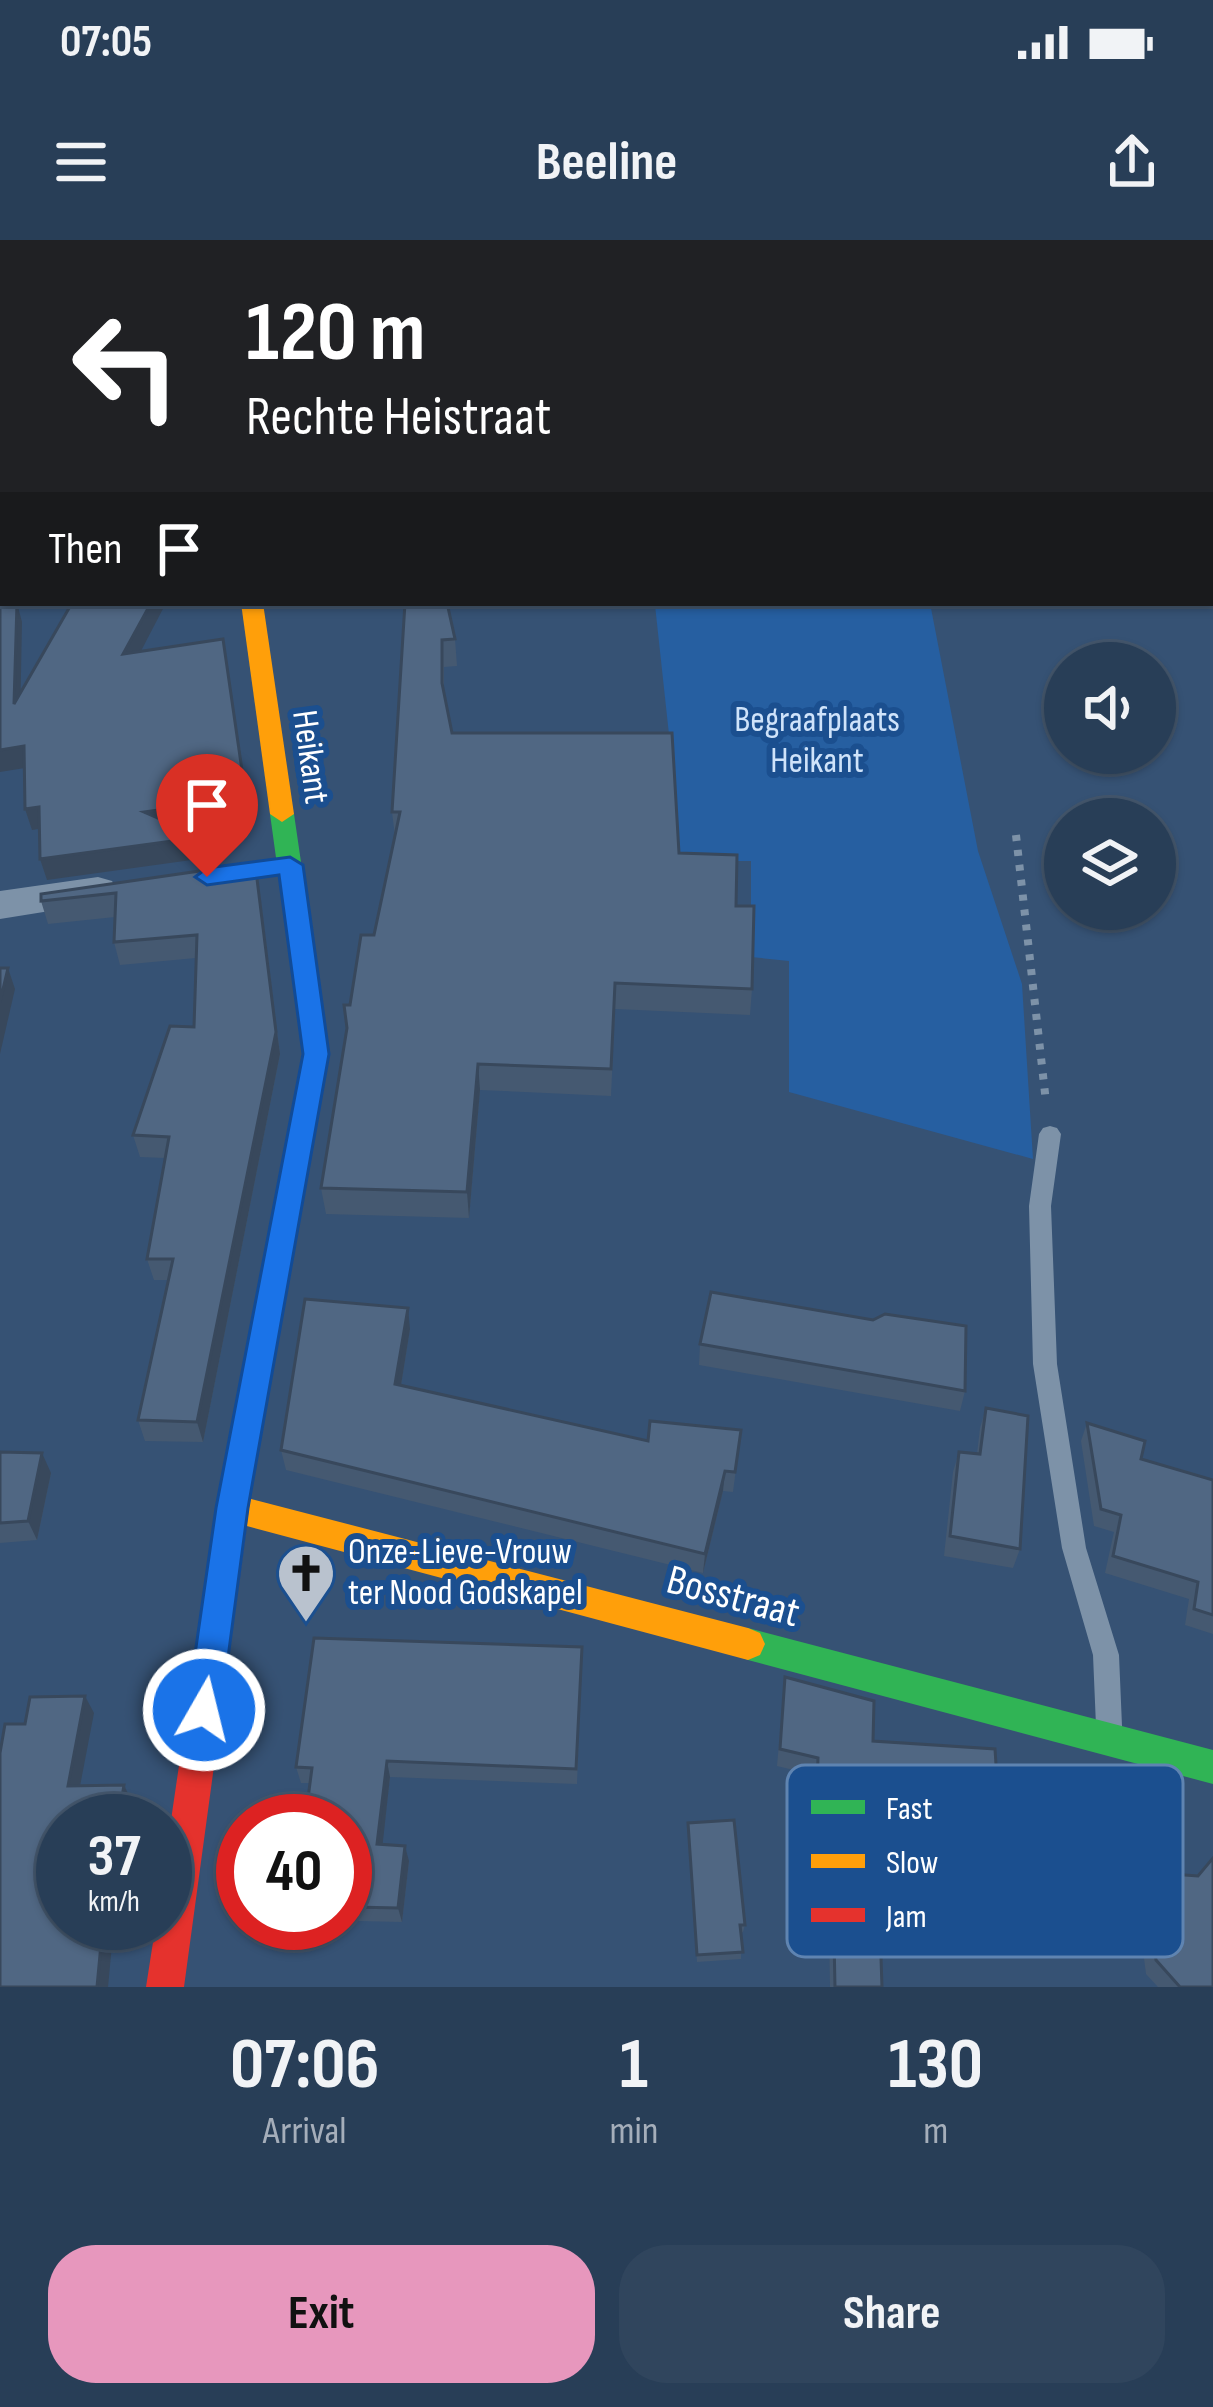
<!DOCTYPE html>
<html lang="en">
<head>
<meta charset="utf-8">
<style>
  body { margin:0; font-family:"Sofia Sans Condensed",sans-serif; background:#30455d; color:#f1f3f6; height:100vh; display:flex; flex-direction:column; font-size:45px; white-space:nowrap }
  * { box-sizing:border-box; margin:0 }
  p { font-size:39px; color:#a5aeba }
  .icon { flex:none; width:66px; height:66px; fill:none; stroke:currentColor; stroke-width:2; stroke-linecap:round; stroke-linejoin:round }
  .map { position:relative; height:1747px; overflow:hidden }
  .side { display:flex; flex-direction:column; background:#283e57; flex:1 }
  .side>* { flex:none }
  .guide { position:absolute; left:0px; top:0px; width:1215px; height:366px; box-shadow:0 3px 9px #0004,0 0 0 3px #44576d; background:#202124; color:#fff; overflow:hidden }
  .tools { position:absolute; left:1044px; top:402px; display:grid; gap:24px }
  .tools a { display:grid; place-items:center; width:132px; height:132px; border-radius:50%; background:#283e57; box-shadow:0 3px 9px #0004,0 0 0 3px #44576d; font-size:60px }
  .speed { position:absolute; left:36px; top:1554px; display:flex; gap:24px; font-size:60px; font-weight:700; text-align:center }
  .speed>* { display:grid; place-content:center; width:156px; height:156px; border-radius:50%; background:#283e57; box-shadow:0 3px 9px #0004,0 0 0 3px #44576d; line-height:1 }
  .speed small { font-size:30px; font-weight:400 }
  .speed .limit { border:18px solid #d22; background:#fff; color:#111 }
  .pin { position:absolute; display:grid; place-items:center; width:102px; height:102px; color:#fff; margin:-123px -51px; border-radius:50% 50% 50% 0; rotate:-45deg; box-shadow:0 0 12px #0007 }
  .pin .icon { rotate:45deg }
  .me { position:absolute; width:132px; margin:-66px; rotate:8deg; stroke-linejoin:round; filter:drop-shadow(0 0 9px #0008) }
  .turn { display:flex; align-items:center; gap:42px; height:252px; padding:0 48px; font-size:54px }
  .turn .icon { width:156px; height:156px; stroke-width:2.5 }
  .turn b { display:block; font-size:84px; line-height:102px }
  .then { display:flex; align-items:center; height:114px; padding:0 48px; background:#0003; gap:24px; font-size:45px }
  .eta { display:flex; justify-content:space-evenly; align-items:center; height:204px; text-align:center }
  .eta b { font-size:72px; font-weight:700; line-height:84px }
  .action { display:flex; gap:24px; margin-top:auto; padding:24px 48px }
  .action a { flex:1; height:138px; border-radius:48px; background:#e797bd; color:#111; font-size:48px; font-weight:700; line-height:138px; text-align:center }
  .action a+a { background:#30455d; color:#f1f3f6 }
  .status { display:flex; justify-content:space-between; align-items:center; height:84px; padding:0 60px; background:#283e57; direction:ltr }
  .status svg { height:33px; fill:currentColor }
  header { display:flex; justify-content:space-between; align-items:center; height:156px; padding:0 48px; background:#283e57; font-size:54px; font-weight:700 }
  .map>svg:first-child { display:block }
  .green { fill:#265fa1 }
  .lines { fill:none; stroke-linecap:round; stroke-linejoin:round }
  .stream { stroke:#153c6e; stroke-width:16 }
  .path { stroke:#7d92a8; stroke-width:8; stroke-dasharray:6 9; stroke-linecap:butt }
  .lane { fill:#7d92a8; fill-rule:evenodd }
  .street { fill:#7d92a8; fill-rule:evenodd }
  .fast { fill:#30b455; fill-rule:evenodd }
  .slow { fill:#ff9f0a; fill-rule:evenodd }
  .jam { fill:#e5322d; fill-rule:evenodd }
  .wall { fill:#455971 }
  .shaded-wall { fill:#38485c }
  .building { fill:#506783; stroke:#38485c; stroke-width:3 }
  .route { fill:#1a73e8; stroke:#114b97; stroke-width:3 }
  .labels { text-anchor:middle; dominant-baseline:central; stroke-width:12; stroke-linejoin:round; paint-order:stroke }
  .park-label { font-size:36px; fill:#cfe3fa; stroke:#1b4f8f }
  .street-label { font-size:36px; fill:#fff; stroke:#1b4f8f }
  .poi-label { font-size:36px; fill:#fff; stroke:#1b4f8f; text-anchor:start }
  .near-street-label { font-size:42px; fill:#fff; stroke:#1b4f8f }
  .key { fill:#1b4f8f; stroke:#5f84b1; stroke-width:3 }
  .key-label { font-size:33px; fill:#fff }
</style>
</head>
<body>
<div class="status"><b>07:05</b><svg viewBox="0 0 49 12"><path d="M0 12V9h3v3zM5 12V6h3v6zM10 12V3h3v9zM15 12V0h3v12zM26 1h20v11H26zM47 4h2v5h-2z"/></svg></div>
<header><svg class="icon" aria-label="menu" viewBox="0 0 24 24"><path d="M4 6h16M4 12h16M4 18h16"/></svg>Beeline<svg class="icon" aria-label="share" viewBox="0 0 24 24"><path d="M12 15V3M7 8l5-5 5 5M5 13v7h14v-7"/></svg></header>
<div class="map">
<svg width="1213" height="1747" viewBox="0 0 1213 1747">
  <rect width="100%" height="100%" fill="#365274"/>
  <path class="green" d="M665,363h265l48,248 44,133 11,175 -244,-67v-131l-38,-4v-96h-75l-1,-71 -20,-185z"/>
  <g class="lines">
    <path class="stream" d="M1212,120l1,-1"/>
    <path class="path" d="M1016,595l30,267"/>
    <path class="lane" d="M1050,886l7,2 4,6 -10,72 6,158 29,184 33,107 3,71 -4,9 -9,4 -9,-4 -4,-9 -3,-71 -31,-107 -29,-184 -4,-158 10,-72 4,-6z"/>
    <path class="street" d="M98,637l14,4 6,10 -6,10 -112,18v-28z"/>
    <g class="fast">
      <path d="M282,566l12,8 35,240 -76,425 -5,10 -11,4 -11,-4 -5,-10 82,-425 -33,-240z"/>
      <path d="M748,1388l465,122v34l-465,-124 -12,-5 -5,-11 5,-11z"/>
    </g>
    <g class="slow">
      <path d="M241,363h22l31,211 -12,8 -12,-8z"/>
      <path d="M232,1254l516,134 12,5 5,11 -5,11 -12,5 -516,-138 -11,-4 -5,-10 5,-10z"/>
    </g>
    <path class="jam" d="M237,1225l11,4 5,10 -69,508h-38l10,-64h9v-62l56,-382 5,-10z"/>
  </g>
  <g class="wall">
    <path d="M810,1v2h-713z"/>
    <path d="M3,193v73h-3v-70z"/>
    <path d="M405,363l50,36 2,27 -13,1v26l8,40 227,120 57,53 16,83 -2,26 -135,-6 -4,87 -131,-6 -11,128 -143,-4 -5,-26 29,-183 24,-70 21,-99 -3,-24z"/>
    <path d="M259,646l21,168 -77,388 -58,-1 -7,-21 30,-140h-14l-7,-21 18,-101 -25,-1 -7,-22 61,-108 2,-69 -76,7 -6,-23 1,-25 -67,7 -7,-23v-7z"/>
    <path d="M410,1089l-9,56 247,56 93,-11 -8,62 -10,-1 -20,82 -417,-103 -5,-20z"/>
    <path d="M700,1104l265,47 -5,20 -261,-46z"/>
    <path d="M986,1168l34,141 -7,19 -69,-12 9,-84 6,-20 18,2 3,-26z"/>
    <path d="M1087,1183l54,36 72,21v154l-28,-9 4,-26 -84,-26 9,-41 -20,-6 -13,-85z"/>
    <path d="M0,1212l51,21 -14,67 -37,3z"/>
    <path d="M582,1407l-5,137 -187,-7 -8,68 27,16 -7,61 -44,-1 -4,-14 -9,-1v-85l-35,-38h-9l-5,-16z"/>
    <path d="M785,1437l88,64 134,196 -7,15 -120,-8 2,43h-52l-3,-178 -14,-1 1,-33 -37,-9z"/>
    <path d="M688,1583l57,102 -2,7 -2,1v26l-44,3z"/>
    <path d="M1170,1634l28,2 15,111h-55l-12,-13 -5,-39 10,-14 14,1 -5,-33z"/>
  </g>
  <g class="shaded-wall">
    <path d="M17,363l5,19 -2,104 -6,-22z"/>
    <path d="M151,363h15l-38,73 -5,-22z"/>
    <path d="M227,421l23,158 -101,14 -5,-21z"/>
    <path d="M24,506l7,21 -31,5v-22z"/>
    <path d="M39,567l6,21 -13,2 -7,-21z"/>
    <path d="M202,597l4,21 -159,22 -7,-21z"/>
    <path d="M255,623l25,191 -77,388 -6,-20z"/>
    <path d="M8,728l7,21 -15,65v-52z"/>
    <path d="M478,824l2,26 -11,128 -2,-26z"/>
    <path d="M408,1068l2,21 -12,75 -3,-20z"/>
    <path d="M42,1213l9,20 -14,67 -9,-19z"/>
    <path d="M725,1231l-2,20 -20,82 2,-19z"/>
    <path d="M85,1456l9,17 -17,89 -9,-16z"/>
    <path d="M387,1521l3,16 -9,82 -4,-15z"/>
    <path d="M124,1545l8,17 -3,19h-11z"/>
    <path d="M405,1606l4,15 -7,61 -4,-14z"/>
    <path d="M103,1683h11l-6,64h-11z"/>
  </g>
  <g class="building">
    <path d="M99,0h711v1h-160v2h-553z"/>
    <path d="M3,193v52h-3v-49z"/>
    <path d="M0,363h17l-3,101 58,-101h79l-28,51 100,-15 23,159 -102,14 58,25 -162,22 -1,-52 -14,2 -1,-63 -24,4z"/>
    <path d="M405,363h42l8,36 -13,1v43l10,50h220l7,120 58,2 -1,51h18l-2,83 -137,-6 -4,86 -133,-5 -11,128 -146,-4 26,-160 -3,-23h6l11,-70h13l26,-123h-8z"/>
    <path d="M255,623l21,169 -79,390 -59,-2 35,-161h-26l22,-122 -36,-2 37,-109 24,1 3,-92 -83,7 2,-49 -75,8v-7z"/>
    <path d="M0,728h8l-8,34z"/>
    <path d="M711,1052l162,28 12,-6 81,12 -1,65 -265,-47z"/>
    <path d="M305,1059l103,9 -13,76 253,57 2,-20 91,9 -6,42 -10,-1 -20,83 -424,-104z"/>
    <path d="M986,1168l42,8 -8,133 -70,-13 9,-84 21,2z"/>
    <path d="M1087,1183l58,18 -4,18 72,21v135l-19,-6 4,-27 -85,-26 8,-41 -20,-6z"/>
    <path d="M0,1212l42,1 -14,68 -28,2z"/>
    <path d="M314,1398l268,9 -6,122 -189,-8 -10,83 28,2 -7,62 -44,-1 2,-14 -11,-1v-71h-40l7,-53 -16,-1z"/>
    <path d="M785,1437l89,24 -1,40 122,8 12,188 -127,-9 2,59h-47l-4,-195h-14l1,-34 -38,-9z"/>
    <path d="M85,1456l-17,90 56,-1 -6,36h-55v102h40l-6,64h-97v-234l5,-29h20l5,-27z"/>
    <path d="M734,1580l11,105h-5l3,27 -46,3 -9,-132z"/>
    <path d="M1213,1618v129h-33l-24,-27 -5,-39 26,2 -7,-49 28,2z"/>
  </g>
  <path class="route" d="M290,617l13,8 26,189 -81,454 -27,202 -5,11 -12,5 -12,-5 -5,-11 29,-202 87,-454 -24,-179 -72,10 -12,-8 12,-9z"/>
  <defs>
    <g id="church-pin" transform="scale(3)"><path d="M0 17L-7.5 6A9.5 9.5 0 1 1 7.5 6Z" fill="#b9c2ce" stroke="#1b4f8f"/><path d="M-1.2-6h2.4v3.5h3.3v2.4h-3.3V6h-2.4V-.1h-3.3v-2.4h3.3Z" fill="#111"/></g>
  </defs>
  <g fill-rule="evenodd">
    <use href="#church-pin" x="306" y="1333"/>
  </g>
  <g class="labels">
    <g class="park-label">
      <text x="817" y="480">Begraafplaats<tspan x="817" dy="41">Heikant</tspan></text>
    </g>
    <g class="street-label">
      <text transform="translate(310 517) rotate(82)">Heikant</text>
    </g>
    <g class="poi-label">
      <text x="348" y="1312">Onze-Lieve-Vrouw<tspan x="348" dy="41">ter Nood Godskapel</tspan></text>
    </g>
    <g class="near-street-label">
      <text transform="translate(733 1357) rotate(15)">Bosstraat</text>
    </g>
  </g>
  <rect x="787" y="1525" width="396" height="192" rx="18" class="key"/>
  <rect x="811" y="1560" width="54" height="14" fill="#30b455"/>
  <rect x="811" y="1614" width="54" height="14" fill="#ff9f0a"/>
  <rect x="811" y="1668" width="54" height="14" fill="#e5322d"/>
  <g class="key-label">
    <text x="886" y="1579">Fast</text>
    <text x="886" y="1633">Slow</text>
    <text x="886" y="1687">Jam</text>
  </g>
</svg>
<div class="tools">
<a><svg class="icon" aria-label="sound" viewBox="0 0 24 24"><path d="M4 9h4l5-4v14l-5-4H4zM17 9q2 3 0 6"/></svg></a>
<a><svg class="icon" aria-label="layers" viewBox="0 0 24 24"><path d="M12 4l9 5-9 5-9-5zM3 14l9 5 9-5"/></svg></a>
</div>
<div class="speed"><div>37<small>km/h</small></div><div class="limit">40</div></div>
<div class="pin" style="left:207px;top:637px;background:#d93025"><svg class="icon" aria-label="arrive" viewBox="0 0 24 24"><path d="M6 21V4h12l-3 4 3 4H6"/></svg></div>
<svg class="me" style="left:204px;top:1470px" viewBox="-20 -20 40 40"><circle r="17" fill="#1a73e8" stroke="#fff" stroke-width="3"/><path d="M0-11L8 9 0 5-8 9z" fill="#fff"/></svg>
<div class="guide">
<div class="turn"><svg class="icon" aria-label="left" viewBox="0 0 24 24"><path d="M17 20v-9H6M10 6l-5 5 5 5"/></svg><div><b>120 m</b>Rechte Heistraat</div></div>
<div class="then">Then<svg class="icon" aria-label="arrive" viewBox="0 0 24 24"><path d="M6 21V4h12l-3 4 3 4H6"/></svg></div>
</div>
</div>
<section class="side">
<div class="eta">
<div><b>07:06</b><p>Arrival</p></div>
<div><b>1</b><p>min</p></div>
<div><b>130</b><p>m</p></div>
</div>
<div class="action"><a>Exit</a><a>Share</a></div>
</section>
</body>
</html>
